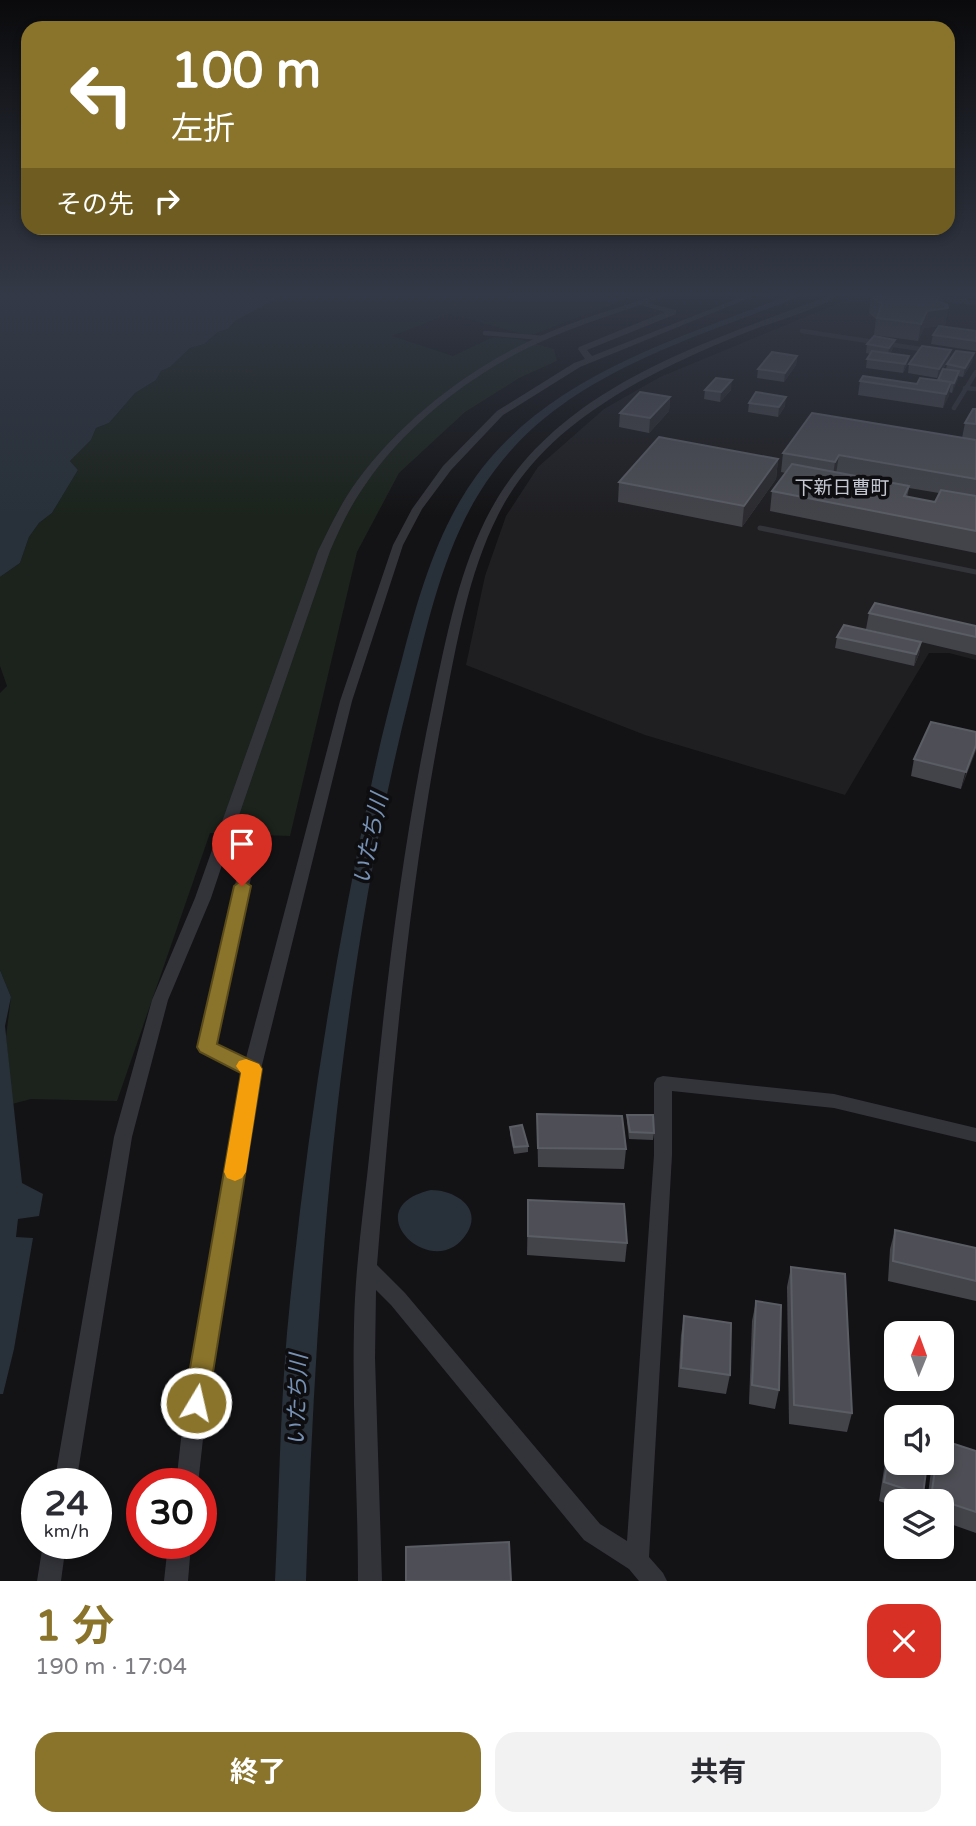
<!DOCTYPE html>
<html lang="ja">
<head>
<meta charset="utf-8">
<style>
  body { margin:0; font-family:"Varela Round","Noto Sans JP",sans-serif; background:#f2f2f3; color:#2b2b33; height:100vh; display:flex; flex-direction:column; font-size:26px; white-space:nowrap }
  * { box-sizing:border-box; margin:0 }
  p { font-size:23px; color:#7c7c81 }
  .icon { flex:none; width:38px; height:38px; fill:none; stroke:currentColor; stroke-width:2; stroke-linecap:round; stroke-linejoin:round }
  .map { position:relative; height:1581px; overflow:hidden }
  .drawer { display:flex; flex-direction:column; background:#fff; flex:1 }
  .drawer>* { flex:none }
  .guide { position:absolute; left:21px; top:21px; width:934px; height:214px; border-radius:21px; box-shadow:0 4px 10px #0003; background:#8a732a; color:#fff; overflow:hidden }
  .needle { width:46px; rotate:1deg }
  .tools { position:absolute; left:884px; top:1321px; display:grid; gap:14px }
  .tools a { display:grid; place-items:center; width:70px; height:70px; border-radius:14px; background:#fff; box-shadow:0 4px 10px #0003; font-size:35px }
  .speed { position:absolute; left:21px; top:1468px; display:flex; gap:14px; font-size:35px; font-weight:700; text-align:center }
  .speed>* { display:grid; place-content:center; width:91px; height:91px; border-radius:50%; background:#fff; box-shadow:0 4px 10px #0003; line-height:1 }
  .speed small { font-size:18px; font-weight:400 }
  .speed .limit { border:10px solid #d22; background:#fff; color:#111 }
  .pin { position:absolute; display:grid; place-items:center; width:60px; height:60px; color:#fff; margin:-72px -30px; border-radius:50% 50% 50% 0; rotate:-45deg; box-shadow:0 0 7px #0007 }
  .pin .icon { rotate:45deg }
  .me { position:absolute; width:77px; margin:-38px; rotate:9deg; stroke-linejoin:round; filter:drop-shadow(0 0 5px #0008) }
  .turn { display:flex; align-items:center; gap:24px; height:147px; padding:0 35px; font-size:32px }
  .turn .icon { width:91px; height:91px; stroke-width:2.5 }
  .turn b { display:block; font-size:49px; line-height:60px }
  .then { display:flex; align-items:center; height:66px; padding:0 35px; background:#0003; gap:14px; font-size:26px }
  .round { display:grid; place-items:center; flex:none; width:74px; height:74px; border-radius:21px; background:#f2f2f3 }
  .overview { display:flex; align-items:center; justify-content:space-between; height:119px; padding:0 35px }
  h1 { font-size:42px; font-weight:700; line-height:52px; color:#8a732a }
  .cta { display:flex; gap:14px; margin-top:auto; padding:14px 35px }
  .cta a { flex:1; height:80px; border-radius:21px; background:#8a732a; color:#fff; font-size:28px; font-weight:700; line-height:80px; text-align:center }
  .cta a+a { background:#f2f2f3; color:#2b2b33 }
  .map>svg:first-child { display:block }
  .built { fill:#1f1f22 }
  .green { fill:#1b231c }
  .water { fill:#283039 }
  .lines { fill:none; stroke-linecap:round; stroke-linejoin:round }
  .lane-far1 { stroke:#33343a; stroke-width:4.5 }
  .lane { stroke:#33343a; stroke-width:5 }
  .street { fill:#33343a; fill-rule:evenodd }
  .wall { fill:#43444a; fill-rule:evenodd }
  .shaded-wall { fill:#2c2c30 }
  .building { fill:#4e4f56; stroke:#5b5d65; stroke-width:2 }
  .route { fill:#8a732a; stroke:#5a4b1b; stroke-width:2 }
  .slow { fill:#f59e0b }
  .labels { text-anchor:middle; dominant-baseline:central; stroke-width:7; stroke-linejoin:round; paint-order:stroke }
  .far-neighbourhood-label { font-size:19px; fill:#c4c7d2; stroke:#0e0e10 }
  .water-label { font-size:23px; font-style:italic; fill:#7791b4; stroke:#0e0e10 }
</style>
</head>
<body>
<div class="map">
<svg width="976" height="1581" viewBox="0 0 976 1581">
  <rect width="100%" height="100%" fill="#131315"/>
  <path class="built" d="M856,296h120v364l-27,-7h-20l-84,142 -200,-60 -179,-70 19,-89 21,-60 32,-49 66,-58 56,-32z"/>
  <path class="green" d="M281,296h354l-106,40 -80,-22 -57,22 61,20 40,-19 26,2 35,10 3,12 -38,17 -54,34 -66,61 -42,79 -67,284 -80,-3 -93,268 -86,-2 -19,5 -6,-67 5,-40 -11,-27v-277l7,-7 -7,-20v-89l20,-14 9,-26 10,-14 13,-10 26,-43 -8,-9 21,-21 5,-12 13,-5 26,-30 21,-13 5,-9 9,-4 20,-19 14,-4 14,-12 10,-3 7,-8z"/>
  <g class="water">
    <path d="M0,296h281l-46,25 -7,8 -10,3 -14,12 -14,4 -20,19 -9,4 -5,9 -21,13 -26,30 -13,5 -5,12 -21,21 8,9 -26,43 -13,10 -10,14 -9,26 -20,14z"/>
    <path d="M787,296h14c-100,40 -221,73 -294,159 -59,68 -76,155 -97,240 -73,290 -94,589 -104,886h-31c4,-82 5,-166 12,-248 17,-183 45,-363 83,-542 9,-45 20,-88 32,-132 19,-73 40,-146 91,-204 75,-85 192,-119 294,-159z"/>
    <path d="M0,970l11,27 -6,29 17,157 21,11 -4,22 -21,3 -2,18 17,1 -19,111 -11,45h-3z"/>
    <path d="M431,1190c23,0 52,17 36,43 -32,53 -115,-25 -36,-43z"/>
  </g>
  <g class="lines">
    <g class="lane-far1">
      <path d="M918,296l58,7"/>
      <path d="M802,331l125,19"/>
      <path d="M485,333l58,5"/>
      <path d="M965,388l11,1"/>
      <path d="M954,408l22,-36"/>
    </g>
    <path class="lane" d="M760,528l216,44"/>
    <g class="street">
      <path d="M653,296h11l-16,7 28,7v4l-89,36 5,6 152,-60h10l-174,71 -77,48 -52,55 -29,39 -19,36 -51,156 -91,368 -54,334 -9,81h-22l9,-81 58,-331 -42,-21 -3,-4 42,-184 -17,-1 -12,36 -43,102 -36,137 -56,347h-22l60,-347 38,-137 43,-102 123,-347c12,-24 23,-48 39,-70 45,-61 112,-113 181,-144 37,-17 77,-28 115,-41zM640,305l25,7 -86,35 -1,2 7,10 -11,4 -77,48 -54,55 -31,43 -19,36 -53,156 -94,357 -30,-14 39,-185 -7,-5 -22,-1 104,-302c10,-23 20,-45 35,-66 42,-62 111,-115 180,-145 31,-14 63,-24 95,-35z"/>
      <path d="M828,296h10c-24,15 -60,24 -88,35 -68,27 -134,57 -190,105 -25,22 -47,49 -62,79 -30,59 -41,128 -54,193 -36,183 -52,371 -67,557l28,28 195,231 27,17 27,-386v-72l3,-5 6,-2 171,18 142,34v14l-142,-34 -162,-17v64l-23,402 14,16 4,8h-28l-10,-12 -45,-29 -193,-235 -15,-15 -1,68 7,223h-24c0,-85 -6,-170 -4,-255 1,-63 11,-125 17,-187 14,-147 31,-294 62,-439 17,-79 32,-165 84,-230 76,-95 202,-132 311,-174z"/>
      <path d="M43,1544h23l-5,37h-24z"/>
      <path d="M168,1544h23l-3,37h-24z"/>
    </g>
  </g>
  <g class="wall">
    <path d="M871,296h71l-2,6 8,6 -3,17 -5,1 36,5v20l-45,-7 2,-9 6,-9 -15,2 -6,13 -44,-6 2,-16 -7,-6z"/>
    <path d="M895,340l-2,8 -3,6 17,11 -4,8 -37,-5 1,-9 3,-5 -4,-1 1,-9z"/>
    <path d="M951,350l-2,9 -6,10h3l1,-5 27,-11 -2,9 -9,15 -5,-1 -6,17 -3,-1 -6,16 -85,-13 2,-14 57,3 21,-4 4,-10 -5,8 -29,-5 1,-9z"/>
    <path d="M797,356l-1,9 -12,17 -27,-4 1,-9z"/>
    <path d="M705,390h26l-11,12 -16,-3z"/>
    <path d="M670,397l-1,14 -20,22 -30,-6 1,-14z"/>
    <path d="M749,403l36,3 -7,11 -30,-5z"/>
    <path d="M976,409v144l-206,-42 2,-20 14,-18 -5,-1 2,-19 179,-15 3,-15zM909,488l30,5 -4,9 -28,-5z"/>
    <path d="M778,459l-2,20 -34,48 -124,-25 1,-20z"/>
    <path d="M869,613l107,13v29l-110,-26z"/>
    <path d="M837,637l84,5 -2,12 -5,12 -79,-18z"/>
    <path d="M976,732l-15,57 -50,-13 3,-17z"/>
    <path d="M537,1114l89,35 -2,20 -86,-2z"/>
    <path d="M627,1115l27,18 -1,7 -24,-1 -2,-17z"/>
    <path d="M510,1127l18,19v6l-14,2 -4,-20z"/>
    <path d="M528,1200l99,43 -2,19 -98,-7z"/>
    <path d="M895,1230l81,18v53l-88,-20 2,-32z"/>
    <path d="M791,1267l61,146 -5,19 -58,-8 -2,-137z"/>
    <path d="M756,1301l23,89 -4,19 -26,-5 3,-83z"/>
    <path d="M684,1316l46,59 -4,19 -48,-7 3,-52z"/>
    <path d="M896,1412l27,83 -3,7h-24v5l-17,-6 11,-70z"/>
    <path d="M976,1451v82l-34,-12v-19h-15l5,-39h10z"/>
  </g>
  <g class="shaded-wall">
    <path d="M939,296h3l-2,10 8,2 -3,17 -21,3 -6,13 3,-17 6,-13z"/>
    <path d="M895,340l-2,8 -5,9 1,-9z"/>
    <path d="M951,350l-2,9 -12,19 2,-9z"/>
    <path d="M974,353l-2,9 -9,15 2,-9z"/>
    <path d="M797,356l-1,9 -12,17 1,-9z"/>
    <path d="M909,356l-2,9 -4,8 2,-9z"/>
    <path d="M959,371l-1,9 -6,13 2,-10z"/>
    <path d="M732,380l-1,10 -11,12 1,-10z"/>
    <path d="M951,382l-2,14 -6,12 3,-14z"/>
    <path d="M670,397l-1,14 -20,22 1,-15z"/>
    <path d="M786,397l-1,9 -7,11 1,-10z"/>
    <path d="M839,455l-3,19 -4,8 3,-20z"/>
    <path d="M778,459l-2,20 -34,48 2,-21z"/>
    <path d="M921,642l-2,12 -5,12 2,-12z"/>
    <path d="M976,745v6l-15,38 5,-17z"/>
  </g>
  <g class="building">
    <path d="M871,296h68l-3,5 11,3 1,4 -21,3 -6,13 -44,-6 5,-14z"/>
    <path d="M939,326l37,5v10l-43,-6z"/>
    <path d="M874,336l21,4 -6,8 -22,-4z"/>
    <path d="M922,346l29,4 -12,19 -30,-5z"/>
    <path d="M872,351l37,5 -4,8 -38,-5z"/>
    <path d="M956,351l18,2 -9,15 -18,-4z"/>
    <path d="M772,352l25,4 -12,17 -27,-4z"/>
    <path d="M943,369l16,2 -5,12 -16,-3z"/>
    <path d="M863,376l54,8 3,-6 31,4 -5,12 -86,-13z"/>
    <path d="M716,378l16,2 -11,12 -16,-2z"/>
    <path d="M640,392l30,5 -20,21 -30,-5z"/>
    <path d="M756,392l30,5 -7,10 -30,-4z"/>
    <path d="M973,409h3v15l-11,-1z"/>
    <path d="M812,413l164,27v39l-137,-24 -4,7 -52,-9z"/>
    <path d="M659,437l119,22 -34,47 -125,-24z"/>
    <path d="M792,464l117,22 -5,10 31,6 6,-12 35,6v35l-204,-40z"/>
    <path d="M875,603l101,23v11l-107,-24z"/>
    <path d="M844,625l77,17 -5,12 -79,-17z"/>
    <path d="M931,722l45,10v13l-10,27 -52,-13z"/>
    <path d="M537,1114l85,2 4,33 -88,-1z"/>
    <path d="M627,1115h26l1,18 -24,-1z"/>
    <path d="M522,1125l6,21 -14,1 -4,-20z"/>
    <path d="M528,1200l96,4 3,39 -99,-7z"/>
    <path d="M895,1230l81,18v33l-83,-20z"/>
    <path d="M791,1267l54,7 7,139 -58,-8z"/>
    <path d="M756,1301l25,4 -2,85 -27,-5z"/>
    <path d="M684,1316l47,7 -1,52 -49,-7z"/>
    <path d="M896,1412l17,6h-17v45h31l-4,32 -39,-13z"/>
    <path d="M942,1440l34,11v61l-45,-15 5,-34h6z"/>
    <path d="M509,1542l2,39h-105v-34z"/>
  </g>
  <linearGradient id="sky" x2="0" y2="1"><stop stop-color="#0a0a0c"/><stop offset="0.57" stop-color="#333946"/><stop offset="1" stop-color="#333946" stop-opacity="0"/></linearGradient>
  <rect width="976" height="517" fill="url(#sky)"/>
  <path class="route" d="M242,880l9,6 -34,158 42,20 3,5 -54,334 -3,8 -9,3 -9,-3 -3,-8 57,-330 -41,-21 -3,-5 37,-161z"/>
  <path class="slow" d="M246,1059l13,5 3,5 -16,103 -4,6 -7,3 -8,-3 -3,-6 17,-99 -5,-7 3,-5z"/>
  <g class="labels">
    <g class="far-neighbourhood-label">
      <text x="842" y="488">下新日曹町</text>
    </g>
    <g class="water-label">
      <text transform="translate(371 839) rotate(-78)">いたち川</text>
      <text transform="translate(298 1400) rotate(-88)">いたち川</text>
    </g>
  </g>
</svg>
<div class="tools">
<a><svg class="needle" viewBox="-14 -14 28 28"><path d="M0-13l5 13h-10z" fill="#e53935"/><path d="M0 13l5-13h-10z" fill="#7c7c81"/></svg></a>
<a><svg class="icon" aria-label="sound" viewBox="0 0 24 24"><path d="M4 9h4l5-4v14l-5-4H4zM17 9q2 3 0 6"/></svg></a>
<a><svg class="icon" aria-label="layers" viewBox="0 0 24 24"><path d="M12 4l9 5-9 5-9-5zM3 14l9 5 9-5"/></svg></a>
</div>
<div class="speed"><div>24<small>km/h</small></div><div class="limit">30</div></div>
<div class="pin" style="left:242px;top:886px;background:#d93025"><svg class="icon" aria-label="arrive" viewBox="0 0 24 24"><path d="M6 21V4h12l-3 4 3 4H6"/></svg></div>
<svg class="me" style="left:196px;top:1403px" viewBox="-20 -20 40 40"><circle r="17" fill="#8a732a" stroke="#fff" stroke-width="3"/><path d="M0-11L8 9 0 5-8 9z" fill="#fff"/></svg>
<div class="guide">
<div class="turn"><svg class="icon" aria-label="left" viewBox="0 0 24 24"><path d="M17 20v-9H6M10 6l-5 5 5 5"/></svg><div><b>100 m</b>左折</div></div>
<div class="then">その先<svg class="icon" aria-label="right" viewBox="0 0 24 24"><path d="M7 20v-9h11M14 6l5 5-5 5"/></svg></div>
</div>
</div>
<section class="drawer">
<div class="overview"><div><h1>1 分</h1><p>190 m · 17:04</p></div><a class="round" style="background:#d93025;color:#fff"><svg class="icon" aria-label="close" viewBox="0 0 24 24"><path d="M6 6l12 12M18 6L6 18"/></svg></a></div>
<div class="cta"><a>終了</a><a>共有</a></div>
</section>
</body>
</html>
